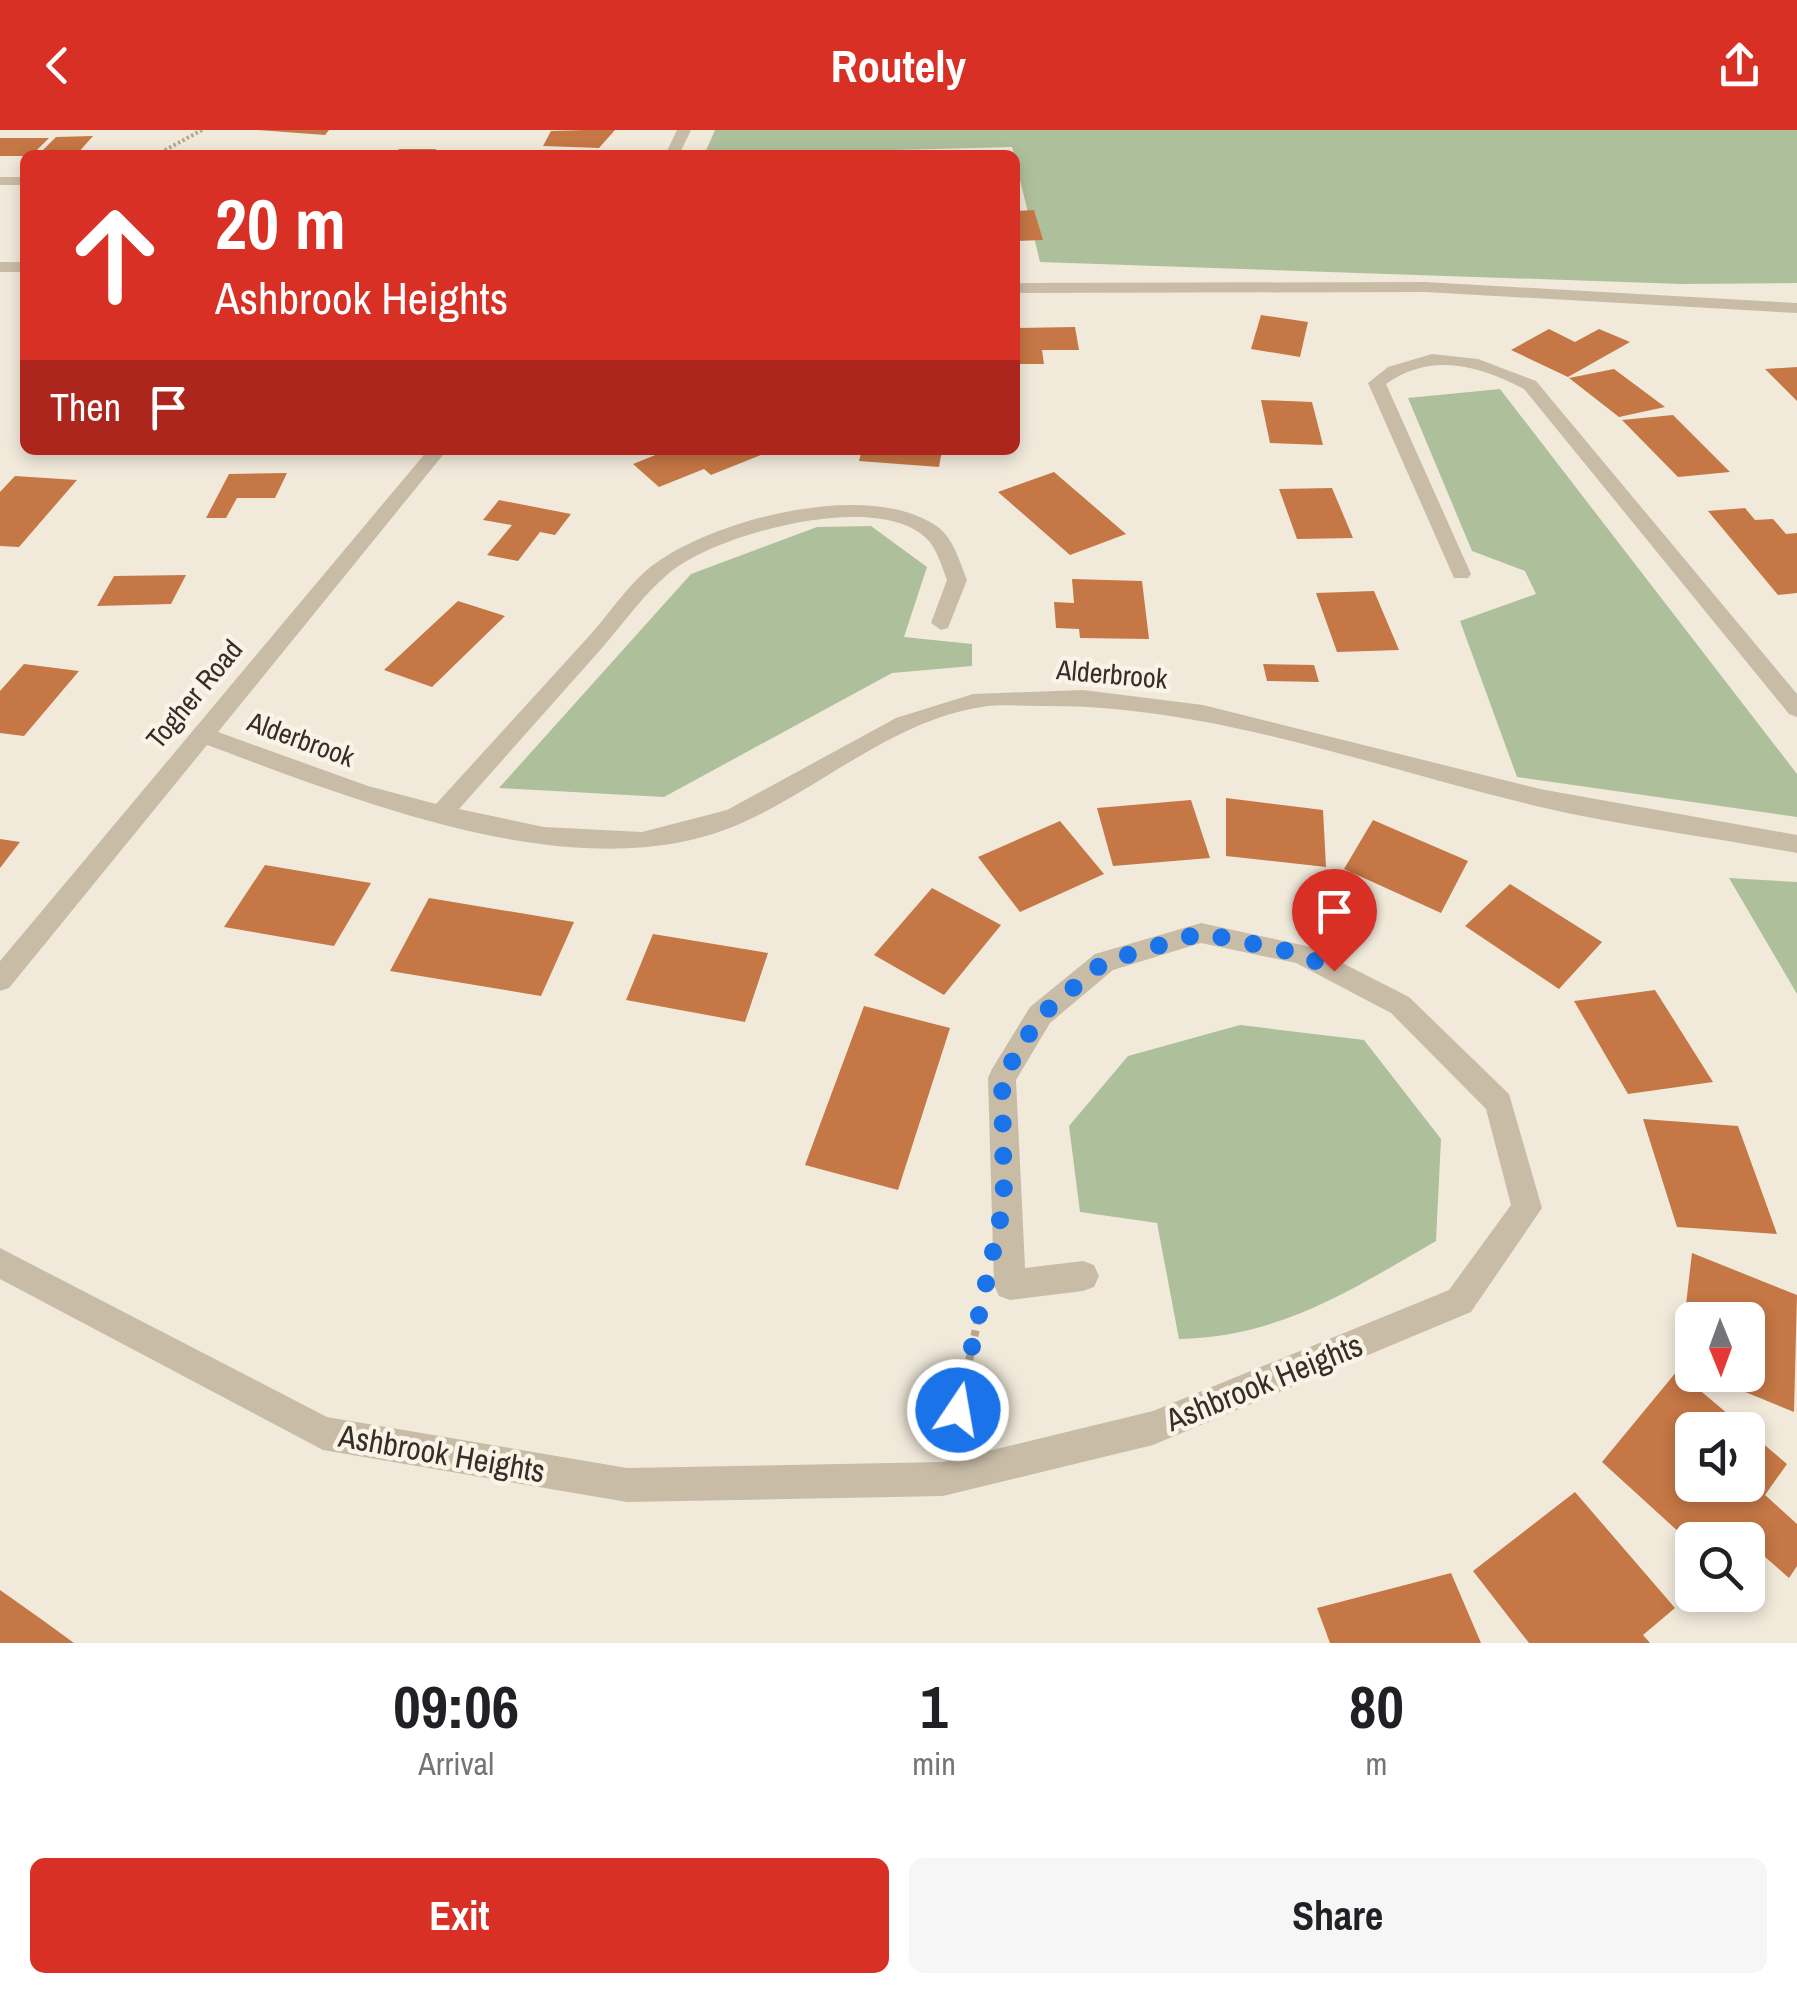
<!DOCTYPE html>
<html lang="en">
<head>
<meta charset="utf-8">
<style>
  body { margin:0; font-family:"Archivo Narrow",sans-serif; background:#f6f6f6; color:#202124; height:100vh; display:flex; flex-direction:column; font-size:38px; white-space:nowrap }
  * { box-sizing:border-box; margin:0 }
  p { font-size:32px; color:#757577 }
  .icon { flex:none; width:55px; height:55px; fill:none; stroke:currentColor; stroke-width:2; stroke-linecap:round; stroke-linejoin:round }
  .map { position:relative; height:1513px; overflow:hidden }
  .sheet { display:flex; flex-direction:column; background:#fff; flex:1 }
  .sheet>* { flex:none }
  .guide { position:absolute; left:20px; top:20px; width:1000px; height:305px; border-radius:15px; box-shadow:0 5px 15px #0003; background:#d93025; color:#fff; overflow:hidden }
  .needle { width:65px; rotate:179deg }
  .tools { position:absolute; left:1675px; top:1172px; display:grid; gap:20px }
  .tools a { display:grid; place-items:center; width:90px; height:90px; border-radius:15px; background:#fff; box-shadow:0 5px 15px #0003; font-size:50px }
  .pin { position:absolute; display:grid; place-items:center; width:85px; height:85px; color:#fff; margin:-102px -42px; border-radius:50% 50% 50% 0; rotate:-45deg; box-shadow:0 0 10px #0007 }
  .pin .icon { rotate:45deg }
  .me { position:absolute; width:110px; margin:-55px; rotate:12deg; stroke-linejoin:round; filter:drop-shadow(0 0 8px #0008) }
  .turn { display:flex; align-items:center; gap:35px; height:210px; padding:0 30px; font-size:45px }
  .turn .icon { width:130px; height:130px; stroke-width:2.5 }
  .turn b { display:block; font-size:70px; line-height:85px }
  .then { display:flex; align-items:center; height:95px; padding:0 30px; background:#0003; gap:20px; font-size:38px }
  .eta { display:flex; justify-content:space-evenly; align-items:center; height:170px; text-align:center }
  .eta b { font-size:60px; font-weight:700; line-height:70px }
  .action { display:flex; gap:20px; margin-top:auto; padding:20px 30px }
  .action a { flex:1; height:115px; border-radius:15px; background:#d93025; color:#fff; font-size:40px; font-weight:700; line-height:115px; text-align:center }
  .action a+a { background:#f6f6f6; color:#202124 }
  header { display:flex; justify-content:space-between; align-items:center; height:130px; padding:0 30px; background:#d93025; color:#fff; font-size:45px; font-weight:700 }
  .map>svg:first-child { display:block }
  .green { fill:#aec09b }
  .building { fill:#c57745 }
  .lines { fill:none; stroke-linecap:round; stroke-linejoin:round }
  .path-far1 { stroke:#b5a691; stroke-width:4; stroke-dasharray:2.5 2.5; stroke-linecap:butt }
  .path { stroke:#b5a691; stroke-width:8; stroke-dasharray:6 6; stroke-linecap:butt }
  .minor { fill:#c9bca7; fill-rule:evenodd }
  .route { stroke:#1a73e8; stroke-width:18; stroke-dasharray:0 32.4 }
  .labels { text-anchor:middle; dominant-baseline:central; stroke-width:9; stroke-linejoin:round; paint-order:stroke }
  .street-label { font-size:28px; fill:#362e27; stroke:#f9f4e7 }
  .near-street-label { font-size:32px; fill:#362e27; stroke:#f9f4e7 }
</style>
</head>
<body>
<header><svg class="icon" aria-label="back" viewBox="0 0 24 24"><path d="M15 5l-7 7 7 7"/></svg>Routely<svg class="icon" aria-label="share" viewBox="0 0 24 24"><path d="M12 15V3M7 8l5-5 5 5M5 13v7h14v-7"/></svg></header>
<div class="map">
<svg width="1797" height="1513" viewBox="0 0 1797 1513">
  <rect width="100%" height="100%" fill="#f1eadb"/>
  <g class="green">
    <path d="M715,0h1082v153l-116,1 -641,-22 -28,-115 -308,8z"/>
    <path d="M1500,259l297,385v43l-280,-40 -57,-156 76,-27 -11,-23 -53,-20 -64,-153z"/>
    <path d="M871,396l56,41 -23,70 68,7v22l-80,7 -228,124 -165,-9 192,-214 126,-47z"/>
    <path d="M1729,748l68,4v112z"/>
    <path d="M1240,895l124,15 77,99 -5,102c-85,49 -156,96 -257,98l-22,-116 -77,-11 -11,-86 59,-70z"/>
  </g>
  <g class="building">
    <path d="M258,0h71l-4,5z"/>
    <path d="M585,0h30l-16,18 -56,-2 8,-15z"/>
    <path d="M93,6l-16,18h-38l17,-17z"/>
    <path d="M0,8h49l-17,17 -7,1h-25z"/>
    <path d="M399,19h37l-3,6h-38z"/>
    <path d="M1034,80l9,30 -28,1v-30z"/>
    <path d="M1261,185l47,7 -8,35 -49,-8z"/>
    <path d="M1075,197l4,23h-37l2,14h-29v-36z"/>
    <path d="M1549,199l26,13 24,-13 31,13 -62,35 -57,-27z"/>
    <path d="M1797,237v34l-32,-32z"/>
    <path d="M1614,239l51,38 -46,10 -50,-39z"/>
    <path d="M1261,270l51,2 11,43 -53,-2z"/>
    <path d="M1673,285l57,57 -52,5 -56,-57z"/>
    <path d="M668,320h105l-62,25 -7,-6 -45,18 -26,-23z"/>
    <path d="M862,320h80l-3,17 -80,-6z"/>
    <path d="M1054,342l72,62 -56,21 -72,-63z"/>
    <path d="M287,343l-12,25h-38l-11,20h-20l23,-44z"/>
    <path d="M15,346l62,4 -58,67 -19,-1v-54z"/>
    <path d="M1332,358l21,50 -56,1 -18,-50z"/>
    <path d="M499,370l72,14 -16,21 -15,-3 -22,29 -31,-6 25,-30 -29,-5z"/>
    <path d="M1745,378l10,12 18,-1 13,15 11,-1v60l-19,2 -70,-84z"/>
    <path d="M186,445l-15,29 -74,2 17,-30z"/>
    <path d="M1072,449l70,2 7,58 -69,-1 -1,-9 -23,-1 -2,-26 20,1z"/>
    <path d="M1374,461l25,59 -62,2 -21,-59z"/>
    <path d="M458,471l47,15 -73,71 -48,-17z"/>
    <path d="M24,534l55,7 -55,65 -24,-3v-42z"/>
    <path d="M1263,534l51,1 5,17 -52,-1z"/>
    <path d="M1226,668l97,12 3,57 -100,-11z"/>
    <path d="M1191,670l19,58 -97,8 -16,-58z"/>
    <path d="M1373,690l95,41 -27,52 -97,-44z"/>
    <path d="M1060,691l44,53 -84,38 -42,-55z"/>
    <path d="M0,709l20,3 -20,26z"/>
    <path d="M265,735l106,18 -37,63 -110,-19z"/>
    <path d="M1510,754l92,58 -43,47 -94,-63z"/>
    <path d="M932,758l69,37 -57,70 -70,-40z"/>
    <path d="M429,768l145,24 -33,74 -151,-25z"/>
    <path d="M653,804l115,19 -23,69 -119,-22z"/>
    <path d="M1655,860l58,92 -85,12 -54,-93z"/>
    <path d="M864,876l86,22 -52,162 -93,-25z"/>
    <path d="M1643,989l95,7 39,108 -100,-7z"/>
    <path d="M1692,1123l105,42 -3,117 -90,-37h44v-55h-56v50l-13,-5z"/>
    <path d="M1677,1241l70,59h-55v55h56v-54l39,33 -22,31 32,29v42l-8,12 -57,-50 -9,12h-31v4l-90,-82z"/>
    <path d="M1575,1362l100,116 -32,27 7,8h-121l-56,-72z"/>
    <path d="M1451,1443l30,70h-151l-13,-35z"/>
    <path d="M0,1460l41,29 33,24h-74z"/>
  </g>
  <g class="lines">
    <path class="path-far1" d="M156,25l46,-25"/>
    <path class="path" d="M954,1300l25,-115"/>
    <g class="minor">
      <path d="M677,0h14l-12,25h-14z"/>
      <rect x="0" y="47" width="25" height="8"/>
      <rect x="0" y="132" width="25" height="10"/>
      <path d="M1425,152l372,21v10l-372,-21 -410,1v-10z"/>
      <path d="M1432,224l46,5 58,22 261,313v23l-8,-3 -265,-325c-46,-24 -93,-37 -138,-5l85,190 -3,4h-14l-86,-195 20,-16z"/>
      <path d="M428,320h19l-229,282 150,54 68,18c51,-56 102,-112 154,-169 20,-22 41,-55 66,-72 63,-45 215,-84 282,-36 16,12 22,36 29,53l-19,48 -7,2 -10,-7 16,-43c-5,-13 -10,-31 -20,-41 -48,-50 -213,-5 -259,35 -25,21 -45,50 -66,74 -48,54 -95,107 -143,161l85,18 98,5 85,-22 169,-92 77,-24 110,-4 120,15 337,84 257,46v18c-87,-16 -176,-27 -261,-47 -163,-39 -327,-102 -495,-100 -19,0 -40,-2 -59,1 -87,13 -159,79 -238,115 -159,73 -384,-21 -537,-77l-198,243 -9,3v-30z"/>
      <path d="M1201,793l110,24 98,50 100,97 33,114 -71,104 -318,133 -210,51 -316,6 -304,-52 -323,-171v-31l327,169 300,51 316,-6 210,-51 296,-121 62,-85 -25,-96 -95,-96 -95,-50 -95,-20 -88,27 -63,53 -34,57 9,188 58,-7 11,4 5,11 -5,11 -11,4 -73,9 -11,-4 -5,-11 -6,-207 4,-9 38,-62 65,-53z"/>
    </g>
  </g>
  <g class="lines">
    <path class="route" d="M958,1280l46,-208 -2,-124 38,-62 64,-54 97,-29 101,21 32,17"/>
  </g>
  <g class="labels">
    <g class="street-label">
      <text transform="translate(1112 544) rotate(5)">Alderbrook</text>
      <text transform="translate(194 564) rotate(-50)">Togher Road</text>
      <text transform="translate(301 609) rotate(20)">Alderbrook</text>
    </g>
    <g class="near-street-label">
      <text transform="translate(1264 1252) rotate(-22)">Ashbrook Heights</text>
      <text transform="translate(442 1323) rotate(10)">Ashbrook Heights</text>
    </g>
  </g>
</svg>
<div class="tools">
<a><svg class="needle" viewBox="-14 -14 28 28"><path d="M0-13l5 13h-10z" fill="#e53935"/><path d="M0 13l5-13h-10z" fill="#757577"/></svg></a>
<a><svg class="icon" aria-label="sound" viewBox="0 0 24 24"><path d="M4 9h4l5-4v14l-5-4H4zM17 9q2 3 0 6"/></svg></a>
<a><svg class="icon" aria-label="search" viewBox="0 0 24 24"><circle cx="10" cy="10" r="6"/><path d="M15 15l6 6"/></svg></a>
</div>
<div class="pin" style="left:1334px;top:841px;background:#d93025"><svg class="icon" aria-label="arrive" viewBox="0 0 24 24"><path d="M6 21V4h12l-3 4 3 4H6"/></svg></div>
<svg class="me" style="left:958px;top:1280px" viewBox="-20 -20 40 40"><circle r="17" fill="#1a73e8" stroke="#fff" stroke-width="3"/><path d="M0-11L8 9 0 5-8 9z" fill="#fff"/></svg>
<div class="guide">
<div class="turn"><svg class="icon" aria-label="ahead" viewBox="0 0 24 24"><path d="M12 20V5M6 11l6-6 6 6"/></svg><div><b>20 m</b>Ashbrook Heights</div></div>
<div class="then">Then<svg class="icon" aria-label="arrive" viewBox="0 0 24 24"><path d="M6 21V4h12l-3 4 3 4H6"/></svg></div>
</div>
</div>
<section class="sheet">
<div class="eta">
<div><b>09:06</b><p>Arrival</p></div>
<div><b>1</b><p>min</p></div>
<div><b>80</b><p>m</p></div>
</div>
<div class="action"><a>Exit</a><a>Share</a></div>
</section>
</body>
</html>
